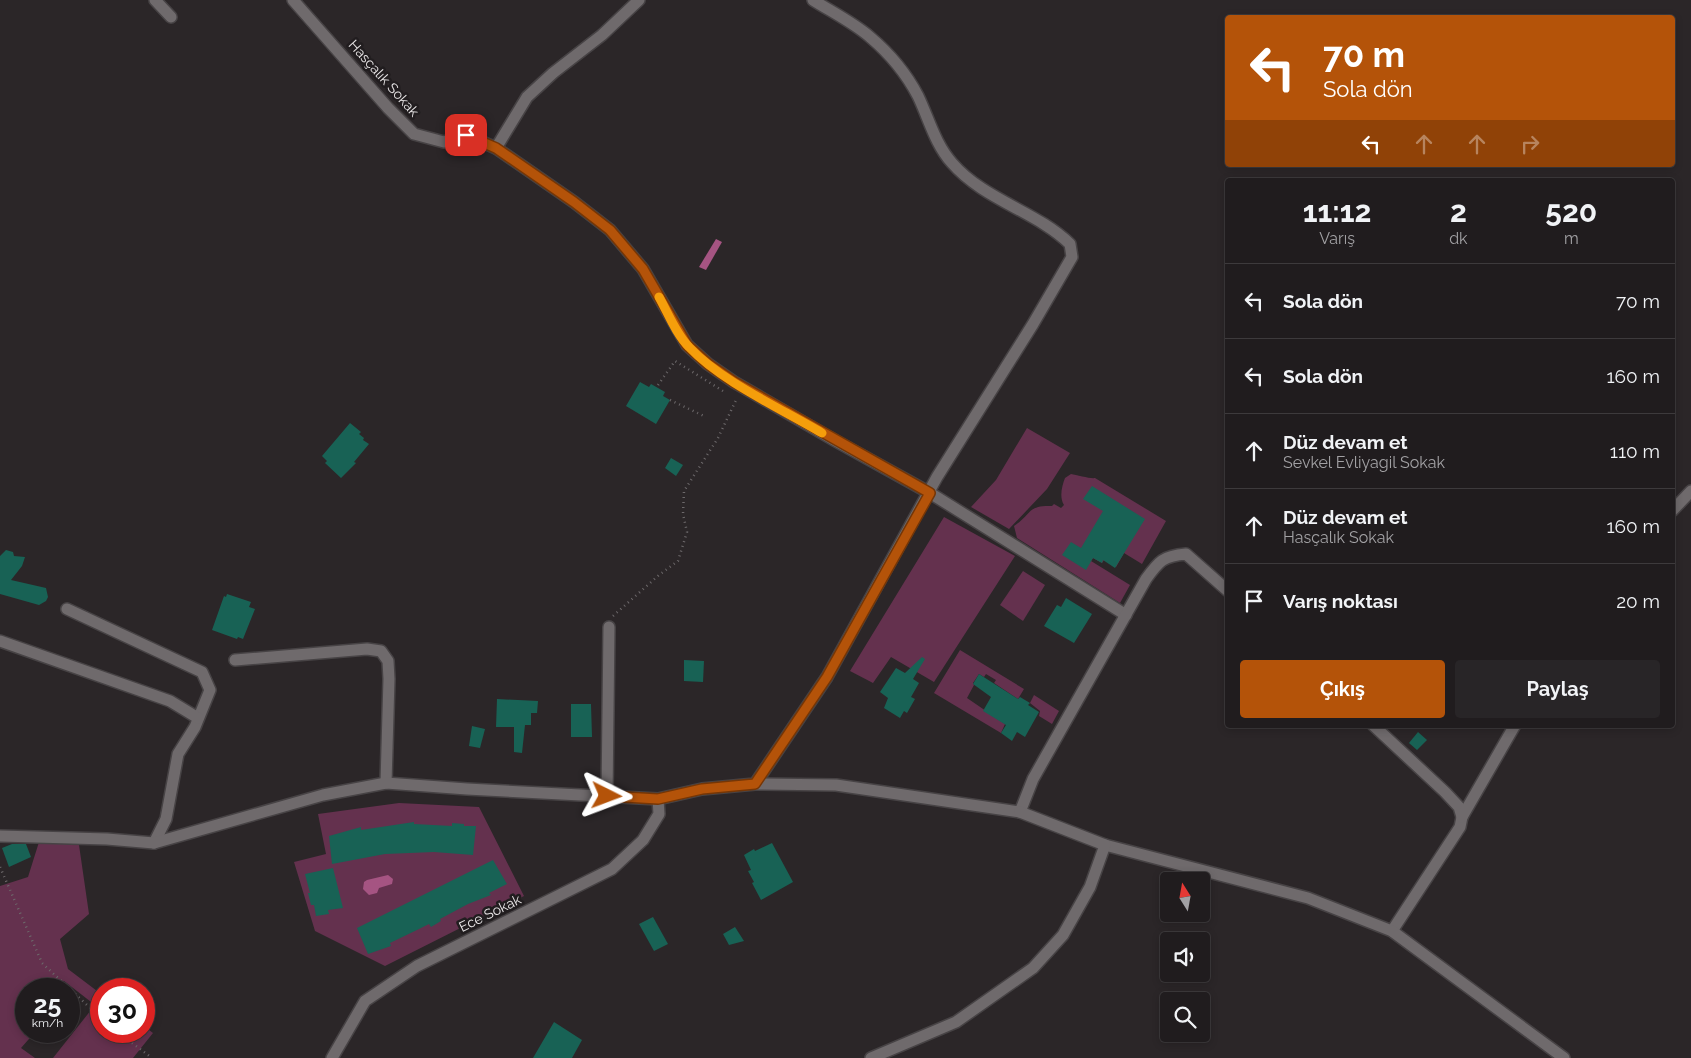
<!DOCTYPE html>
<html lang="tr">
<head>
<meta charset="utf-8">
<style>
  body { margin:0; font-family:Raleway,sans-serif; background:#282527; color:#f1f3f6; height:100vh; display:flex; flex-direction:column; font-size:19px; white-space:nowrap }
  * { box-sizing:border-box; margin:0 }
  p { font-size:16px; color:#a2a1a4 }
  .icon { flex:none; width:28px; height:28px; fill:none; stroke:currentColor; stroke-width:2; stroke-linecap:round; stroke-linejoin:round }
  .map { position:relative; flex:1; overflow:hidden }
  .details { position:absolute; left:1225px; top:178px; width:450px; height:550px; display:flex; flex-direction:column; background:#201c1e; border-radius:5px; box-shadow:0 2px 8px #0003,0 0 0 1px #3d3a3c }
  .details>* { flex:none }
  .guide { position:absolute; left:1225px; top:15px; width:450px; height:152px; border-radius:5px; box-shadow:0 2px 8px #0003,0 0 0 1px #3d3a3c; background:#b45309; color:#fff; overflow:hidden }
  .needle { width:32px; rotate:349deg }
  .controls { position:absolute; left:1160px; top:872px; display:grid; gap:10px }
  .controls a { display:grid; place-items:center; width:50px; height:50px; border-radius:5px; background:#201c1e; box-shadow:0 2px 8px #0003,0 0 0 1px #3d3a3c; font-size:25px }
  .speed { position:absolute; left:15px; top:978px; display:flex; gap:10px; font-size:25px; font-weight:700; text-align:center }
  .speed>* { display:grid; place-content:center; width:65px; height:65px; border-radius:50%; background:#201c1e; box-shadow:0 2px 8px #0003,0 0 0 1px #3d3a3c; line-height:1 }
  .speed small { font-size:12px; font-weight:400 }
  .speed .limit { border:8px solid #d22; background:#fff; color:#111 }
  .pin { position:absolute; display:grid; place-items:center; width:42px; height:42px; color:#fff; margin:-21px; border-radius:10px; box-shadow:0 2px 8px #0006 }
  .me { position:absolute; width:55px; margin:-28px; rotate:93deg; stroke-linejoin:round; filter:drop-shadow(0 0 4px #0008) }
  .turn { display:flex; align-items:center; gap:18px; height:105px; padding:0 15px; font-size:22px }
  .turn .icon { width:65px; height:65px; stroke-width:2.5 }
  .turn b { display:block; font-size:35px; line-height:42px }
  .lanes { display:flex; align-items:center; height:48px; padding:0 15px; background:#0003; justify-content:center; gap:25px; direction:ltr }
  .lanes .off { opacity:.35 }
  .eta { display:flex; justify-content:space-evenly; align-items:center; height:85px; text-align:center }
  .eta b { font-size:30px; font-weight:700; line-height:35px }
  .action { display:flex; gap:10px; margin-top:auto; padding:10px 15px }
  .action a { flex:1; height:58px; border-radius:5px; background:#b45309; color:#fff; font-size:20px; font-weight:700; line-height:58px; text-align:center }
  .action a+a { background:#282527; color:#f1f3f6 }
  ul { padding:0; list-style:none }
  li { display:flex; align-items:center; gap:15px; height:75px; padding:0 15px; border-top:1px solid #3d3a3c }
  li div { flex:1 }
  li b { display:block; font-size:19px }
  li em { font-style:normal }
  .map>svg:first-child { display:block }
  .green { fill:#64314e }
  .water { fill:#a55482 }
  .building { fill:#186255 }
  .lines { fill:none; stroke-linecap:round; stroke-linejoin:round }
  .minor-casing { stroke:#474345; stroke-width:14 }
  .path { stroke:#6d696b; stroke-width:2.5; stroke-dasharray:1 4; stroke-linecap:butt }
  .minor { stroke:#6f6a6c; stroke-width:11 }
  .route-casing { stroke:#753606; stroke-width:12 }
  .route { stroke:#b45309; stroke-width:9 }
  .slow { stroke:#f59e0b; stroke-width:9 }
  .labels { text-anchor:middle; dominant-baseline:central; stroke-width:5; stroke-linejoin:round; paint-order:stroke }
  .street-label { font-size:14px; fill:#eae7e8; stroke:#211d1f }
</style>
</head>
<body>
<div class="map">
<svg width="1691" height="1058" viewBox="0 0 1691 1058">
  <rect width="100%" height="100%" fill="#2b2628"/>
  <g class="green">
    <path d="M1027,428l43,25 -23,36 -38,40 -38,-22 25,-27z"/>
    <path d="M1071,474c6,1 20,5 24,4l71,43 -24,43 -18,-11 -8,14 -12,-7 -2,3 -9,-5 -2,3 39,24 -10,18 -103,-65 -3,-12c18,-12 13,-21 38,-20l2,-2 7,4 3,-3c-5,-8 -2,-19 1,-27z"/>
    <path d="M944,517l71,39 -81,126 -43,-25 -18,26 -23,-12z"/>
    <path d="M1023,571l22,14 -22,36 -23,-16z"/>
    <path d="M960,650l64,39 -6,10 -24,-16 2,-3 -10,-6 -2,3 -5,-3 -6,9 1,2 -7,13 38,26 -4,9 -67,-40z"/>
    <path d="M1034,695l25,16 -7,13 -13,-8 1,-5 -10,-8z"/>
    <path d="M399,803l80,4 45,89 -139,70 -70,-35 -21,-69 32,-8 -8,-40z"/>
    <path d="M39,842l40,3 10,69 -29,25 8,30 33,25v37h43v-5l9,7 -20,25h-80l42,-53 -31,-24 -8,4 2,4h-32v42h10l-15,17 14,10h-35v-172l28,-9z"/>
  </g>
  <g class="water">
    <path d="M716,239l6,3 -16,28 -7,-3z"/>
    <path d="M388,875l5,4 -1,5 -13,4 -2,5 -8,2 -6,-6 1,-7 3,-2z"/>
  </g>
  <g class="building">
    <path d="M640,382l9,5 2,-3 14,8 -2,4 7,4 -14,24 -30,-18z"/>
    <path d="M350,423l11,9 -2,2 5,4 -1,2 6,4 -15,18 2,1 -15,15 -16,-15 2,-2 -5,-5z"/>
    <path d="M671,458l12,7 -7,11 -11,-8z"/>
    <path d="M1092,486l53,33 -30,49 -12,-8 -1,3 -9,-5 -7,12 -24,-15 9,-13 10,6 22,-37 -20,-12z"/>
    <path d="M6,550l7,2 1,4 11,1 -3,9 -11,14 35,8 2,9 -2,4 -7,4 -39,-11v-38z"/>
    <path d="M227,594l24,8 -2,5 6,2 -12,30 -5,-2 -1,2 -25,-9 12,-34 2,1z"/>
    <path d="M1066,598l26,16 -18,29 -30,-17 13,-21 4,2z"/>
    <path d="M922,657l3,2 -12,20 6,4 -8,14 4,2 -8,14 -3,-2 -4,7 -16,-10 4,-10 -8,-6 16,-24 9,5z"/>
    <path d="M684,660l20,1 -1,21 -19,-1z"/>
    <path d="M979,674l39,25 2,-2 10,6 -2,2 11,7 -14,25 -8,-5 -5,9 -11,-8 5,-8 -23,-14 8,-14 -18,-13z"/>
    <path d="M497,699l41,2 -1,12h-6v12h-6l-3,28 -8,-1v-25h-18z"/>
    <path d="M571,704h20l1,33h-21z"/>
    <path d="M472,726l13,3 -5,19 -11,-2z"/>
    <path d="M1418,732l9,8 -10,10 -8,-7z"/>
    <path d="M414,822v2l38,2v-3l12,1v2h12l-3,29 -39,-3 -49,2 -53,10 -3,-28 32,-9v3z"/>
    <path d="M772,843l21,39 -32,18 -9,-17 2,-1 -6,-11 3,-1 -7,-15 10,-6 1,2z"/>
    <path d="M12,844h14l5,13 -22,10 -7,-19z"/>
    <path d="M493,860l14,24 -18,9 2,2 -23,9 -28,15 1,2 -10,6 -2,-3 -10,5 -29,14 1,3 -23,8 -11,-26z"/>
    <path d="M333,868l10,40 -15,2 1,4 -13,2 -2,-11h-3l-3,-12h2l-5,-19z"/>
    <path d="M653,917l15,27 -14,7 -15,-27z"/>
    <path d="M735,927l9,14 -15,4 -6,-11z"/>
    <path d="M554,1022l28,18 -10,18h-39z"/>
  </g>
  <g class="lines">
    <g class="minor-casing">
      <g id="minor">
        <path d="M155,0l16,17"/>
        <path d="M293,0l95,108 26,26 30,8 22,-7 30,13 78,54 36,28 33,39 44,76 21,19 26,18 100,58 96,53 196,122"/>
        <path d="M496,148l31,-51 26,-24 49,-38 37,-35"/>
        <path d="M1672,511l19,-20"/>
        <path d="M67,609l135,63 8,18 -15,37 -17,27 -12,65 -12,24"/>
        <path d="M0,641l170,60 28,17"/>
        <path d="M235,660l132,-11 14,2 7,10 1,18 -3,104"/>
        <path d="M1373,725l72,67 14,15 3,10 -2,10 -68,104"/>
        <path d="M755,784l81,1 184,27 13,-33 113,-200c13,-18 17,-23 40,-25l42,37"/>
        <path d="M607,796l2,-169"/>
        <path d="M1462,817l53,-92"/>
        <path d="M0,836l107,3 47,4 169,-48 63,-12 81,6 191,10 44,-10 53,-5 72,-107 110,-200 96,-153 39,-67 -2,-13c-34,-33 -86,-44 -118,-81 -17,-19 -23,-44 -34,-67 -11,-21 -29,-43 -48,-59 -16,-14 -38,-25 -57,-37"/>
        <path d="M1105,845l203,53 84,33 172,127"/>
        <path d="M332,1058l33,-57 52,-35 195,-97 31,-29 16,-26 -1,-15"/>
        <path d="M871,1058l85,-36 77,-54 30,-33 27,-48 15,-42 -85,-33"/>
      </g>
    </g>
    <g class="path">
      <path d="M658,385l17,-24 48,30"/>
      <path d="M670,400l36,17"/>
      <path d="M613,616l46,-41 19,-14 9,-29 -4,-18 1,-23 34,-53 19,-40"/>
      <path d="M0,867l42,96 59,55"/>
      <path d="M116,1031l36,27"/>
    </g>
    <use href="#minor" class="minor"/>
  </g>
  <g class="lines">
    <g class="route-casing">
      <path id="route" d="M466,135l30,13 78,54 36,28 33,39 44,76 21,19 26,18 67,38 129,73 -103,184 -72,107 -53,5 -44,10 -51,-3"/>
    </g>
    <use href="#route" class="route"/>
    <path class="slow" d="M659,297c9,16 17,37 30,50 33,35 91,61 133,86"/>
  </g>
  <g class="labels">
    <g class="street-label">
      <text transform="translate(384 78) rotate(48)">Hasçalık Sokak</text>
      <text transform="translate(490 913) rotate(-26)">Ece Sokak</text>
    </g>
  </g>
</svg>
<div class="controls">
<a><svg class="needle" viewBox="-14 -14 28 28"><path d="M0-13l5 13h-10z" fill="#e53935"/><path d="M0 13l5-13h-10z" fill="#a2a1a4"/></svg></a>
<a><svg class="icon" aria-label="sound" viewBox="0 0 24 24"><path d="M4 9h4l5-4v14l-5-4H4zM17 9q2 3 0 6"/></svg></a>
<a><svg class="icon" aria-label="search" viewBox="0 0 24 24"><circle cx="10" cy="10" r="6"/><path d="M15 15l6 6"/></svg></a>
</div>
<div class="speed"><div>25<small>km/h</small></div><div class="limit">30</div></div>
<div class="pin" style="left:466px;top:135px;background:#d93025"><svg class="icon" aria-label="arrive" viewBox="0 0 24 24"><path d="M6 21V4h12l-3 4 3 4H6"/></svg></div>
<svg class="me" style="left:607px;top:796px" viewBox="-20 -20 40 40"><path d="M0-17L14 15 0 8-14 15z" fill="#b45309" stroke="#fff" stroke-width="4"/></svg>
<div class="guide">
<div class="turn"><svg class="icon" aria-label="left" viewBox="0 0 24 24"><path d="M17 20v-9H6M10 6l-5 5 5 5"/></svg><div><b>70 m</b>Sola dön</div></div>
<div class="lanes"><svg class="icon" aria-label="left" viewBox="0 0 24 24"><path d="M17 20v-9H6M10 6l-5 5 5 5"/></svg><svg class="icon off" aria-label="ahead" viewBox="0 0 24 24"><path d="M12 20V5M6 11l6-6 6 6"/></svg><svg class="icon off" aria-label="ahead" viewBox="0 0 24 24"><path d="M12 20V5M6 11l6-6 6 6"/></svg><svg class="icon off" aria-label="right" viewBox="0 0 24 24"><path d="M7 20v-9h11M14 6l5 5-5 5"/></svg></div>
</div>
<section class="details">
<div class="eta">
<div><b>11:12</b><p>Varış</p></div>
<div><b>2</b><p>dk</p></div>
<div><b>520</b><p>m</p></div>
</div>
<ul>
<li><svg class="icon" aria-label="left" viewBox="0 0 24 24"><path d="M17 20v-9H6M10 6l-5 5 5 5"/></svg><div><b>Sola dön</b></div><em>70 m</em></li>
<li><svg class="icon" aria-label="left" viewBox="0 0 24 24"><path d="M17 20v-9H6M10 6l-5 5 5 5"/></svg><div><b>Sola dön</b></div><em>160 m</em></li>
<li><svg class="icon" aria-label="ahead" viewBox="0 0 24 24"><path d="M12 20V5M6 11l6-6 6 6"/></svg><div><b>Düz devam et</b><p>Sevkel Evliyagil Sokak</p></div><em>110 m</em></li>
<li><svg class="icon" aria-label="ahead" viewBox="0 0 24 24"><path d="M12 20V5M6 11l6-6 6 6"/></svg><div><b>Düz devam et</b><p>Hasçalık Sokak</p></div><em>160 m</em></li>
<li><svg class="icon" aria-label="arrive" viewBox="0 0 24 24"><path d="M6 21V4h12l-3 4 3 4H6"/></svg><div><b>Varış noktası</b></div><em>20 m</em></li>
</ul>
<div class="action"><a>Çıkış</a><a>Paylaş</a></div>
</section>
</div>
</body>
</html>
